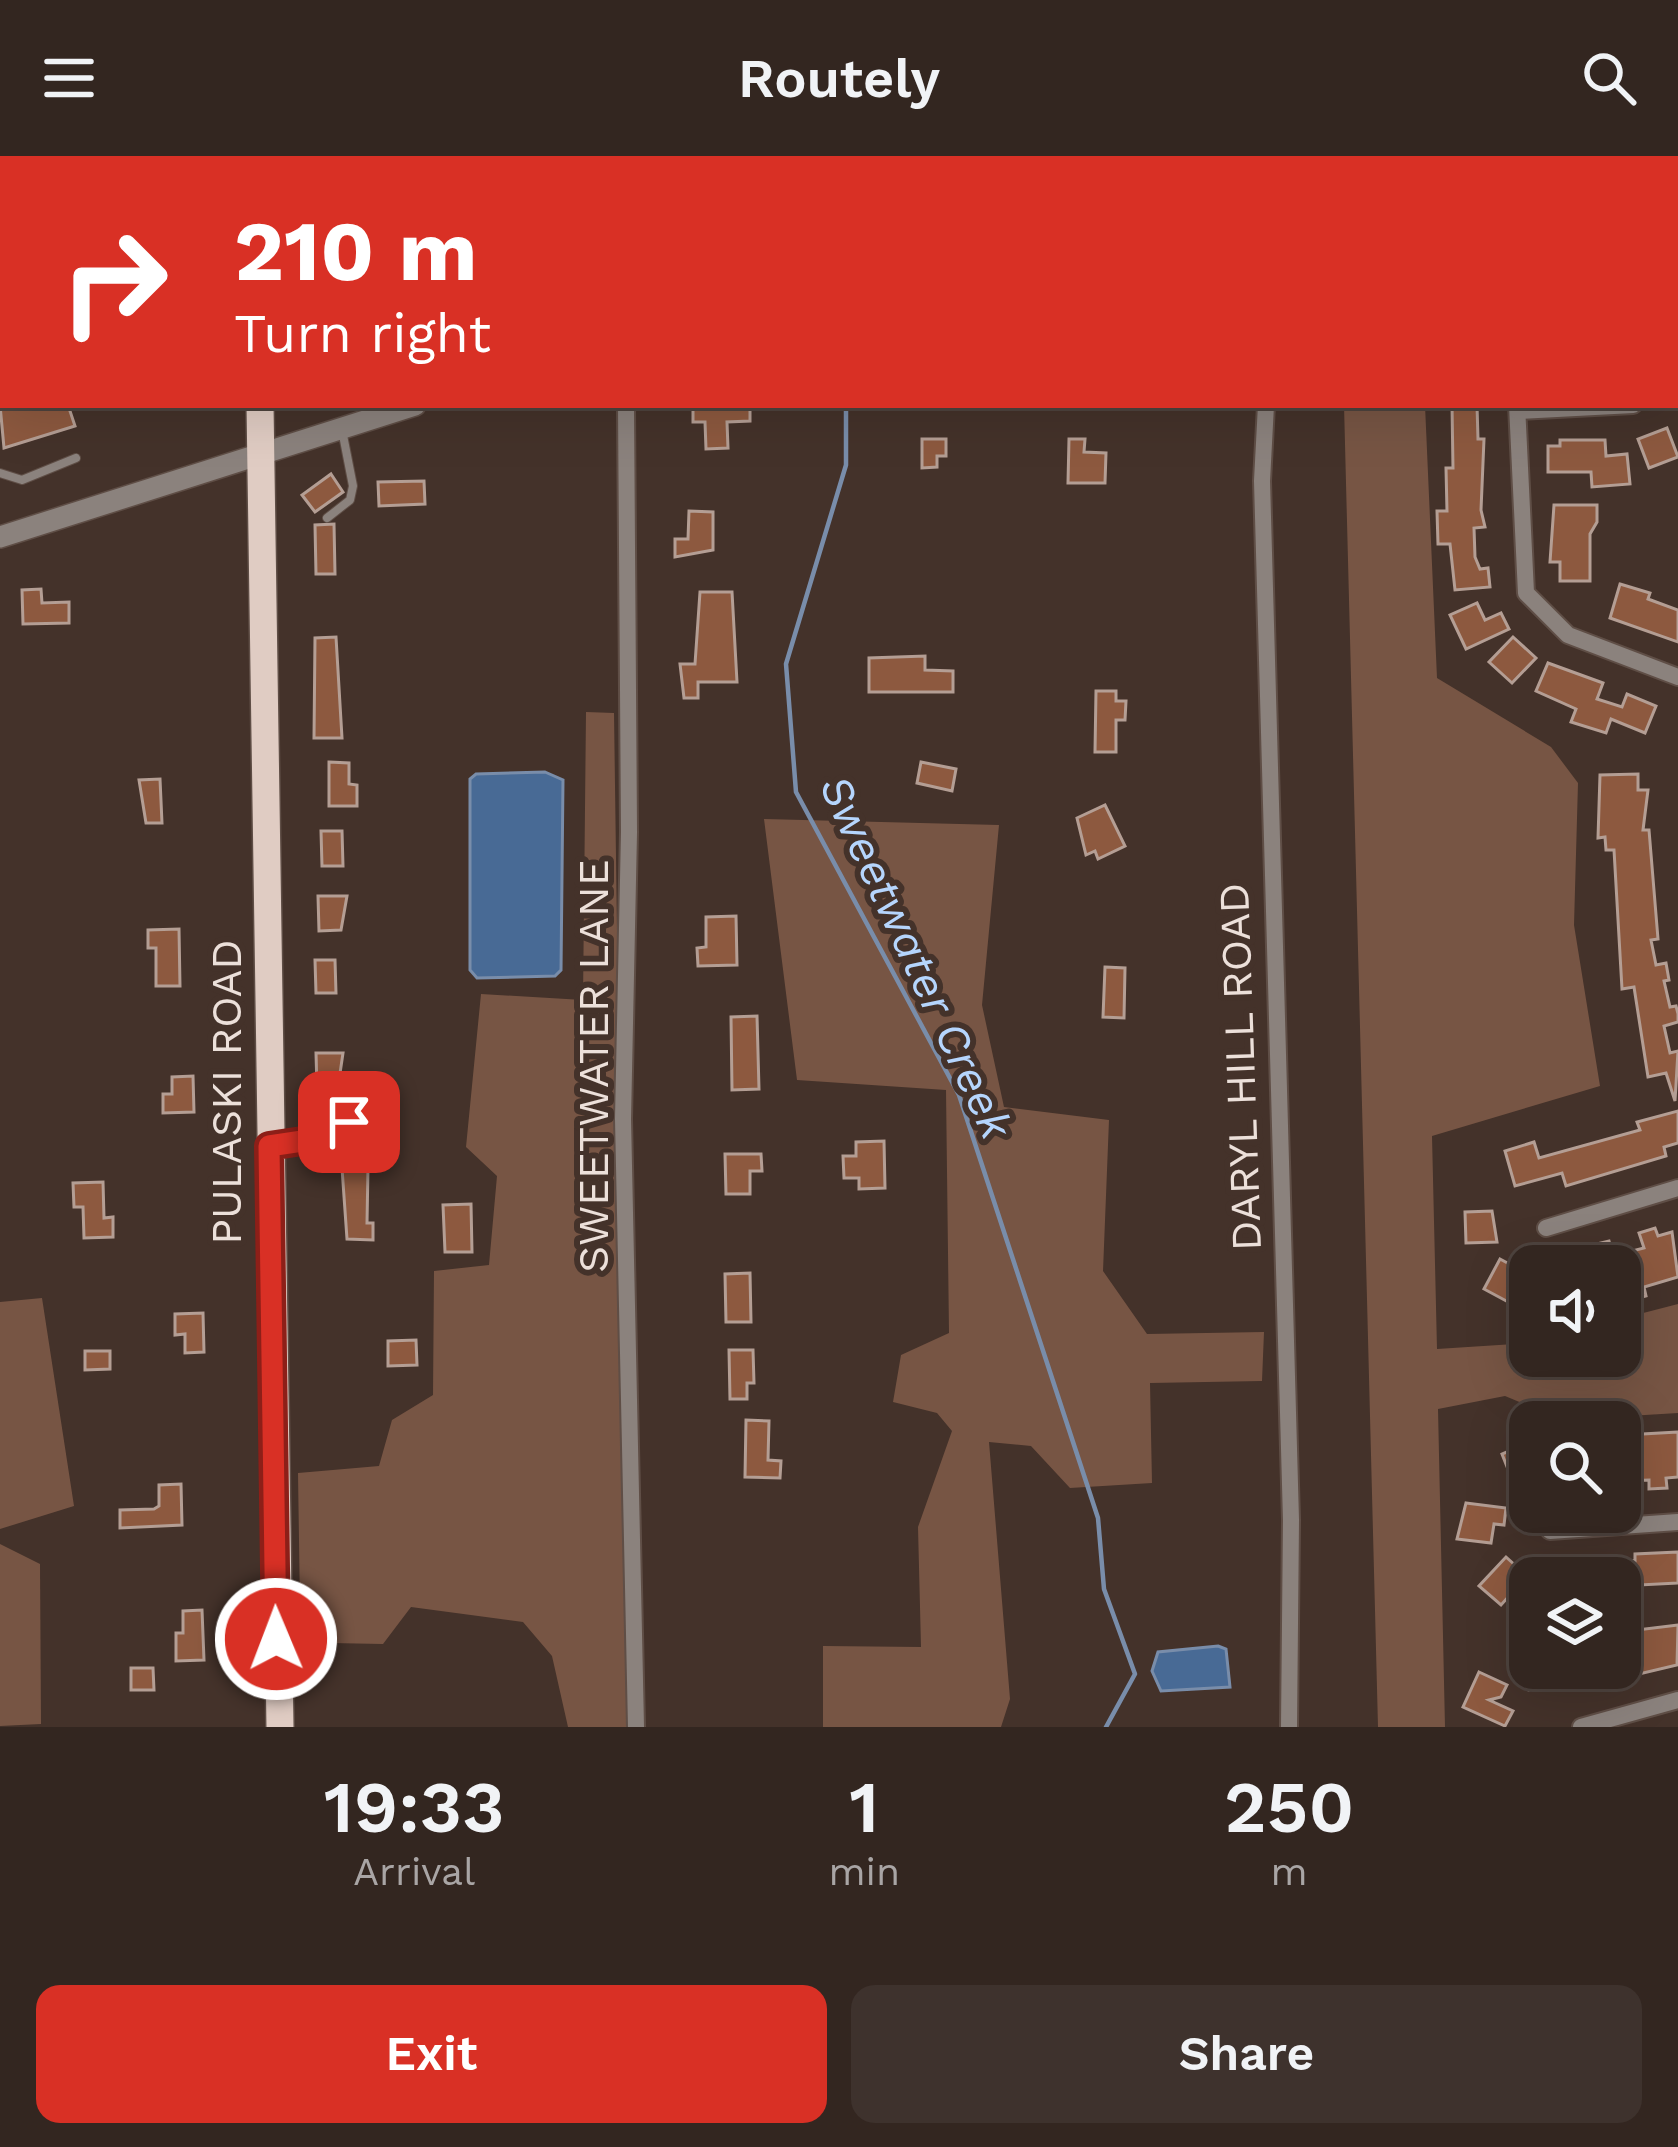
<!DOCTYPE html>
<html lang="en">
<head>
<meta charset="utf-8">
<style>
  body { margin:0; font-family:"Work Sans",sans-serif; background:#3e322d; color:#f1f3f6; height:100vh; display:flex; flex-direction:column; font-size:45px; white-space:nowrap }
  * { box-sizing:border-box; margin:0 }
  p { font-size:39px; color:#a9a5a5 }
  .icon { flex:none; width:66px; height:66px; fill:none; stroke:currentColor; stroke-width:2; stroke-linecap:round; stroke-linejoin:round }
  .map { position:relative; height:1571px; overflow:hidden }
  .side { display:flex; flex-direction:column; background:#332620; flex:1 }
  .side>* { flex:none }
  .top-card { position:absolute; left:0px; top:0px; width:1680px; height:252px; box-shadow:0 12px 48px #0002,0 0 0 3px #4e433e; background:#d93025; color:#fff; overflow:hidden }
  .fabs { position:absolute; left:1509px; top:1089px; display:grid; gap:24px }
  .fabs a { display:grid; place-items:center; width:132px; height:132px; border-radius:24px; background:#332620; box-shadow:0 12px 48px #0002,0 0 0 3px #4e433e; font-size:60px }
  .pin { position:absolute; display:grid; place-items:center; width:102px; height:102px; color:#fff; margin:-51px; border-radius:24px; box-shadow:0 6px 18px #0006 }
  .me { position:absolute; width:132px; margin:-66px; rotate:359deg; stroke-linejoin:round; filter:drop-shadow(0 0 9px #0008) }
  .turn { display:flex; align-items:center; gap:42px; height:252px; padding:0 36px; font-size:54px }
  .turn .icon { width:156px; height:156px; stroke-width:2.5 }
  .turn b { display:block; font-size:84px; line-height:102px }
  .eta { display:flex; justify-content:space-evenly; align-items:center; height:204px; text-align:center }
  .eta b { font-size:72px; font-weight:600; line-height:84px }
  .button { display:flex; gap:24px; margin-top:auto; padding:24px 36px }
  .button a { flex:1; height:138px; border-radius:24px; background:#d93025; color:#fff; font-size:48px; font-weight:600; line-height:138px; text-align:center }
  .button a+a { background:#3e322d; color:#f1f3f6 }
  header { display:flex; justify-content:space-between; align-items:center; height:156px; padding:0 36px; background:#332620; font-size:54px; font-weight:600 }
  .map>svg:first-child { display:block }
  .green { fill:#754 }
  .water { fill:#486a95; stroke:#798daa; stroke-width:3 }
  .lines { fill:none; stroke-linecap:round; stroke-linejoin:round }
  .stream { stroke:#798daa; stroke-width:4.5 }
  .building { fill:#8d593f; stroke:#b49e94; stroke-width:3 }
  .service-casing { stroke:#5f4e46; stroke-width:10 }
  .minor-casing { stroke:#5f4e46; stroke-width:20 }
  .tertiary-casing { stroke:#5f4e46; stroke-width:24 }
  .primary-casing { stroke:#5f4e46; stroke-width:30 }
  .service { stroke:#8b827d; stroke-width:8 }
  .minor { stroke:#8b827d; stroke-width:16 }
  .tertiary { stroke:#8b827d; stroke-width:21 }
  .primary { stroke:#e0ccc3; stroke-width:27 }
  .route-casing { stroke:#8d1f18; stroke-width:30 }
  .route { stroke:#d93025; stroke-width:21 }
  .labels { text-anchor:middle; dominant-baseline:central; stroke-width:12; stroke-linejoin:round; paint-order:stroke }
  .street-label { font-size:42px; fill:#ece0da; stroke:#44322a }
  .water-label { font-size:45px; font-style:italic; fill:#b5d5fd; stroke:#44322a }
</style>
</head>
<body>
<header><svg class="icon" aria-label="menu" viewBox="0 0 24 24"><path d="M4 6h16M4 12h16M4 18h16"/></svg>Routely<svg class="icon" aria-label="search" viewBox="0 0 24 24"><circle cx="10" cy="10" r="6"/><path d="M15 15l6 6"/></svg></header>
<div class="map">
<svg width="1678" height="1571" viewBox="0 0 1678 1571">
  <rect width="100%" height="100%" fill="#44322a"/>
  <g class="green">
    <path d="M1344,249h81l12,273 114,69 27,36 -4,142 26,161 -168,50 5,213 93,-6v13h90v-37l58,-15v109l-115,7 -58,-24 -67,13 7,318h-67z"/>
    <path d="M586,556l28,1 14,1014h-60l-16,-71 -29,-34 -112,-15 -28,37 -53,-1 -30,-35 -2,-135 81,-7 13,-46 41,-25 1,-124 55,-6 8,-89 -31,-29 15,-153 102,6z"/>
    <path d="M764,663l235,6 -17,180 22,102 105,13 -6,151 44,63 117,-2 -2,49 -112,2 2,100 -82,5 -39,-42 -42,-4 21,257 -9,28h-178v-81l98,1 -3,-120 34,-96 -15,-18 -44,-11 8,-47 48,-22 -3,-243 -149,-10z"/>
    <path d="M42,1142l32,208 -74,23v-227z"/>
    <path d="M0,1388l40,20 1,160 -41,2z"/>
  </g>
  <g class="water">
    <path d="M545,616l18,8 -2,190 -6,6 -78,2 -7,-8v-191l6,-5z"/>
    <path d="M1218,1490l8,3 4,38 -69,4 -9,-20 6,-19z"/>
  </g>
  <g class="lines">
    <g class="stream">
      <path d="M810,3l1,-3"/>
      <path d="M846,249v60l-60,199 10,128 163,303 139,423 6,71 31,85 -29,53"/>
    </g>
  </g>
  <g class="building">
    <path d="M0,249h68l7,21 -71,22z"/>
    <path d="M693,249h57v16l-23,1 1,26 -22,1 -1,-27h-12z"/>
    <path d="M1452,249h25l1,34h6l-3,71 4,17 -11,1 1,29 5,12 8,-1 2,19 -35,3 -5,-46h-12l-1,-33h10l-1,-43h7z"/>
    <path d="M1667,272l11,29 -29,11 -11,-29z"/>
    <path d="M922,283h24v17h-9v11l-15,1z"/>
    <path d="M1069,283h16l-1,13 22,1 -1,30h-37z"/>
    <path d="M1560,284h45l1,16 21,-2 3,30 -38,3 -1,-15h-43v-26h12z"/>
    <path d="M331,318l12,18 -28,20 -13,-17z"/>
    <path d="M424,325l1,23 -46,2 -1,-24z"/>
    <path d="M1554,349h43v17l-7,12v47h-30v-19h-10z"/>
    <path d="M689,355l24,1v38l-38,7v-18h13z"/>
    <path d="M334,368l1,50h-19l-1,-49z"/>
    <path d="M1620,428l30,9 -2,6 30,11v32l-68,-24z"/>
    <path d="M41,433l1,14 27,-1v21l-46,1 -1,-34z"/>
    <path d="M700,436h32l5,90h-39v16h-14l-4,-34h15z"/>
    <path d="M1477,447l8,17 16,-7 8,16 -43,20 -16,-34z"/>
    <path d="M336,481l6,101h-28l1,-100z"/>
    <path d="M1513,481l23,21 -24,25 -23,-21z"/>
    <path d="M925,500v14l28,1v21h-84v-34z"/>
    <path d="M1548,507l55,20 -6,16 25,8 5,-13 29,12 -11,27 -34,-14 -5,14 -35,-11 5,-13 -40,-18z"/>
    <path d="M1096,535h20v10h10l-1,19h-9v32h-21z"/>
    <path d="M329,606l20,1v21l8,1v21h-28z"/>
    <path d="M921,606l35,7 -4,22 -35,-8z"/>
    <path d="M1638,618v16h10l-5,40h6l9,109 -7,1 5,25 10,-2 3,17 -5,1 6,26 6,-1 2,8v8l-14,4 6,27 8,-2 -3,50 -9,-28 -18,4 -14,-90 -12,2 -8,-139h-8l-1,-13 -7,1 2,-63z"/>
    <path d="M160,623l2,44h-16l-7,-43z"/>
    <path d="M1105,649l20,41 -27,13 -3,-8 -9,4 -9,-37z"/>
    <path d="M321,675h21l1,35h-21z"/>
    <path d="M318,740h29l-6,34 -22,1z"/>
    <path d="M736,760l1,49 -39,1 -1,-18 9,-1v-30z"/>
    <path d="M179,773l1,57h-24v-38h-8v-18z"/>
    <path d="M315,804h20l1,33h-20z"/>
    <path d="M1105,811l20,1 -1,50 -21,-1z"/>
    <path d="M757,860l2,73 -27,1 -1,-73z"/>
    <path d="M316,897h27l-5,34 -21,1z"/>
    <path d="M193,920l1,36 -31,1v-19h9v-17z"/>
    <path d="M1678,955v32l-14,4 2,9 -100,30 -4,-13 -47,13 -10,-35 29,-9 5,16 101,-28 -3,-8z"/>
    <path d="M884,985l1,47 -26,1v-11h-15l-1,-22h13v-14z"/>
    <path d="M725,998h36l1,17h-12v23h-24z"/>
    <path d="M368,1011l-1,56h6v17l-26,-1 -5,-71z"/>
    <path d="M103,1026l1,36 9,-1v20l-29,1 -1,-31h-9l-1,-24z"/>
    <path d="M471,1048l1,48h-27l-2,-47z"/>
    <path d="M1492,1055l5,31 -31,1 -1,-31z"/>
    <path d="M1655,1072l3,8 14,-4 6,45 -34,10 2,9 -26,7v-37h-28l4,-5 -4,-16 17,-4 4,15 31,-8 -5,-15z"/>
    <path d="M1500,1103l28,15 -16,30 -28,-15z"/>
    <path d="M750,1117l1,49h-25l-1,-48z"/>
    <path d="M203,1157l1,39 -19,1v-19l-10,1v-21z"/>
    <path d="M416,1184l1,25 -29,1v-25z"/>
    <path d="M729,1194h24l1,33h-7v16h-17z"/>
    <path d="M85,1195h25v18l-25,1z"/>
    <path d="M746,1264l23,1 -1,39 13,1 -1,17 -35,-1z"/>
    <path d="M1678,1276v45l-12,1 1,10 -18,1v-9l-29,1 5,-46z"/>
    <path d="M1530,1286v44l-13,6 -15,-38z"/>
    <path d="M181,1328l1,41 -62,3v-18l34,-1 5,-3v-21z"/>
    <path d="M1466,1347l40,5 -2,17 -10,-1 -3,19 -34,-4z"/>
    <path d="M1678,1396v31l-58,3v-8h-27l-1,-21 43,4v-7z"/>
    <path d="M1506,1401l21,19 -26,29 -22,-19z"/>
    <path d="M202,1454l2,50 -28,1v-28h7v-22z"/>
    <path d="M1678,1469l-1,40 -101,24 -2,-10 -45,11 -5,-22h96v-36z"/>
    <path d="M131,1512h22l1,22h-23z"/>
    <path d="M1479,1516l28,13 -6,12 -12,3 24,11 -8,15 -42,-19z"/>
  </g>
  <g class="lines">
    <g class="service-casing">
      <g id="service">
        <path d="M52,0l1,3"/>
        <path d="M162,0l1,3"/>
        <path d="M439,0l2,3"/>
        <path d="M999,3l1,-3"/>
        <path d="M0,101l3,-1"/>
        <path d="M0,317l22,7 54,-22"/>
        <path d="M327,362l23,-18 3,-14 -11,-56"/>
        <path d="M277,989l32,-5 40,-18"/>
      </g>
    </g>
    <g class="minor-casing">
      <g id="minor">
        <path d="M1511,0v3"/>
        <path d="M1653,3l3,-3"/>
        <path d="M1677,225l1,-1"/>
        <path d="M626,249l3,427 -6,287 13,608"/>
        <path d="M1266,249l-4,76 29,1039 -2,207"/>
        <path d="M1517,249l9,188 42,42 110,42"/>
        <path d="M1518,255l115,-6"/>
        <path d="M1546,1072l132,-40"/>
        <path d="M1550,1375l128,-9"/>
        <path d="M1581,1571l97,-27"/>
      </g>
    </g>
    <g class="tertiary-casing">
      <g id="tertiary">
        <path d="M1100,3l6,-3"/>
        <path d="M0,381l415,-132"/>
      </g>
    </g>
    <g class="primary-casing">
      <g id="primary">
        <path d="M345,3l3,-3"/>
        <path d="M260,249l20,1322"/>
      </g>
    </g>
    <use href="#service" class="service"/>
    <use href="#minor" class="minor"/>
    <use href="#tertiary" class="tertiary"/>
    <use href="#primary" class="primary"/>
  </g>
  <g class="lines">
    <g class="route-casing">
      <path id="route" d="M276,1483l-7,-493 40,-6 40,-18"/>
    </g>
    <use href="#route" class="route"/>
  </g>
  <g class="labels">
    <g class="street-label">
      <text transform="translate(593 910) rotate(-90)">SWEETWATER LANE</text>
      <text transform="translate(1240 911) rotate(-92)">DARYL HILL ROAD</text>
      <text transform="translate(226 936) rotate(-90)">PULASKI ROAD</text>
    </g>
    <g class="water-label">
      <text transform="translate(916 801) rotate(65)">Sweetwater Creek</text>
    </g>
  </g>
</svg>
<div class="fabs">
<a><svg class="icon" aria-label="sound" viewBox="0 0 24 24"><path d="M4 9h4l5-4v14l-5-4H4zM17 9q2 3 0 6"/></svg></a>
<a><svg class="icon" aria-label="search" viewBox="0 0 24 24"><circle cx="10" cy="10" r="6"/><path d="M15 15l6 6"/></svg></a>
<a><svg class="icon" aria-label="layers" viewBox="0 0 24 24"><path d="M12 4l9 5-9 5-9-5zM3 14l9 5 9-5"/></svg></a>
</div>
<div class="pin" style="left:349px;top:966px;background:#d93025"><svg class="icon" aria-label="arrive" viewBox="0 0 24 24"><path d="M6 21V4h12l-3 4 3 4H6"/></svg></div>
<svg class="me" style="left:276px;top:1483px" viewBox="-20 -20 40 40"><circle r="17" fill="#d93025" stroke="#fff" stroke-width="3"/><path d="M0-11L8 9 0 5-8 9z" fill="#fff"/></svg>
<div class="top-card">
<div class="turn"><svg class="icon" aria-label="right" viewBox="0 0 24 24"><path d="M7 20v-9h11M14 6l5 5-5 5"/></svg><div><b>210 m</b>Turn right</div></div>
</div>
</div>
<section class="side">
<div class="eta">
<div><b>19:33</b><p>Arrival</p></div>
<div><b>1</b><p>min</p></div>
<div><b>250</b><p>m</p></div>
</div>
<div class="button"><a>Exit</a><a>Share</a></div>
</section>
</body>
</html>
